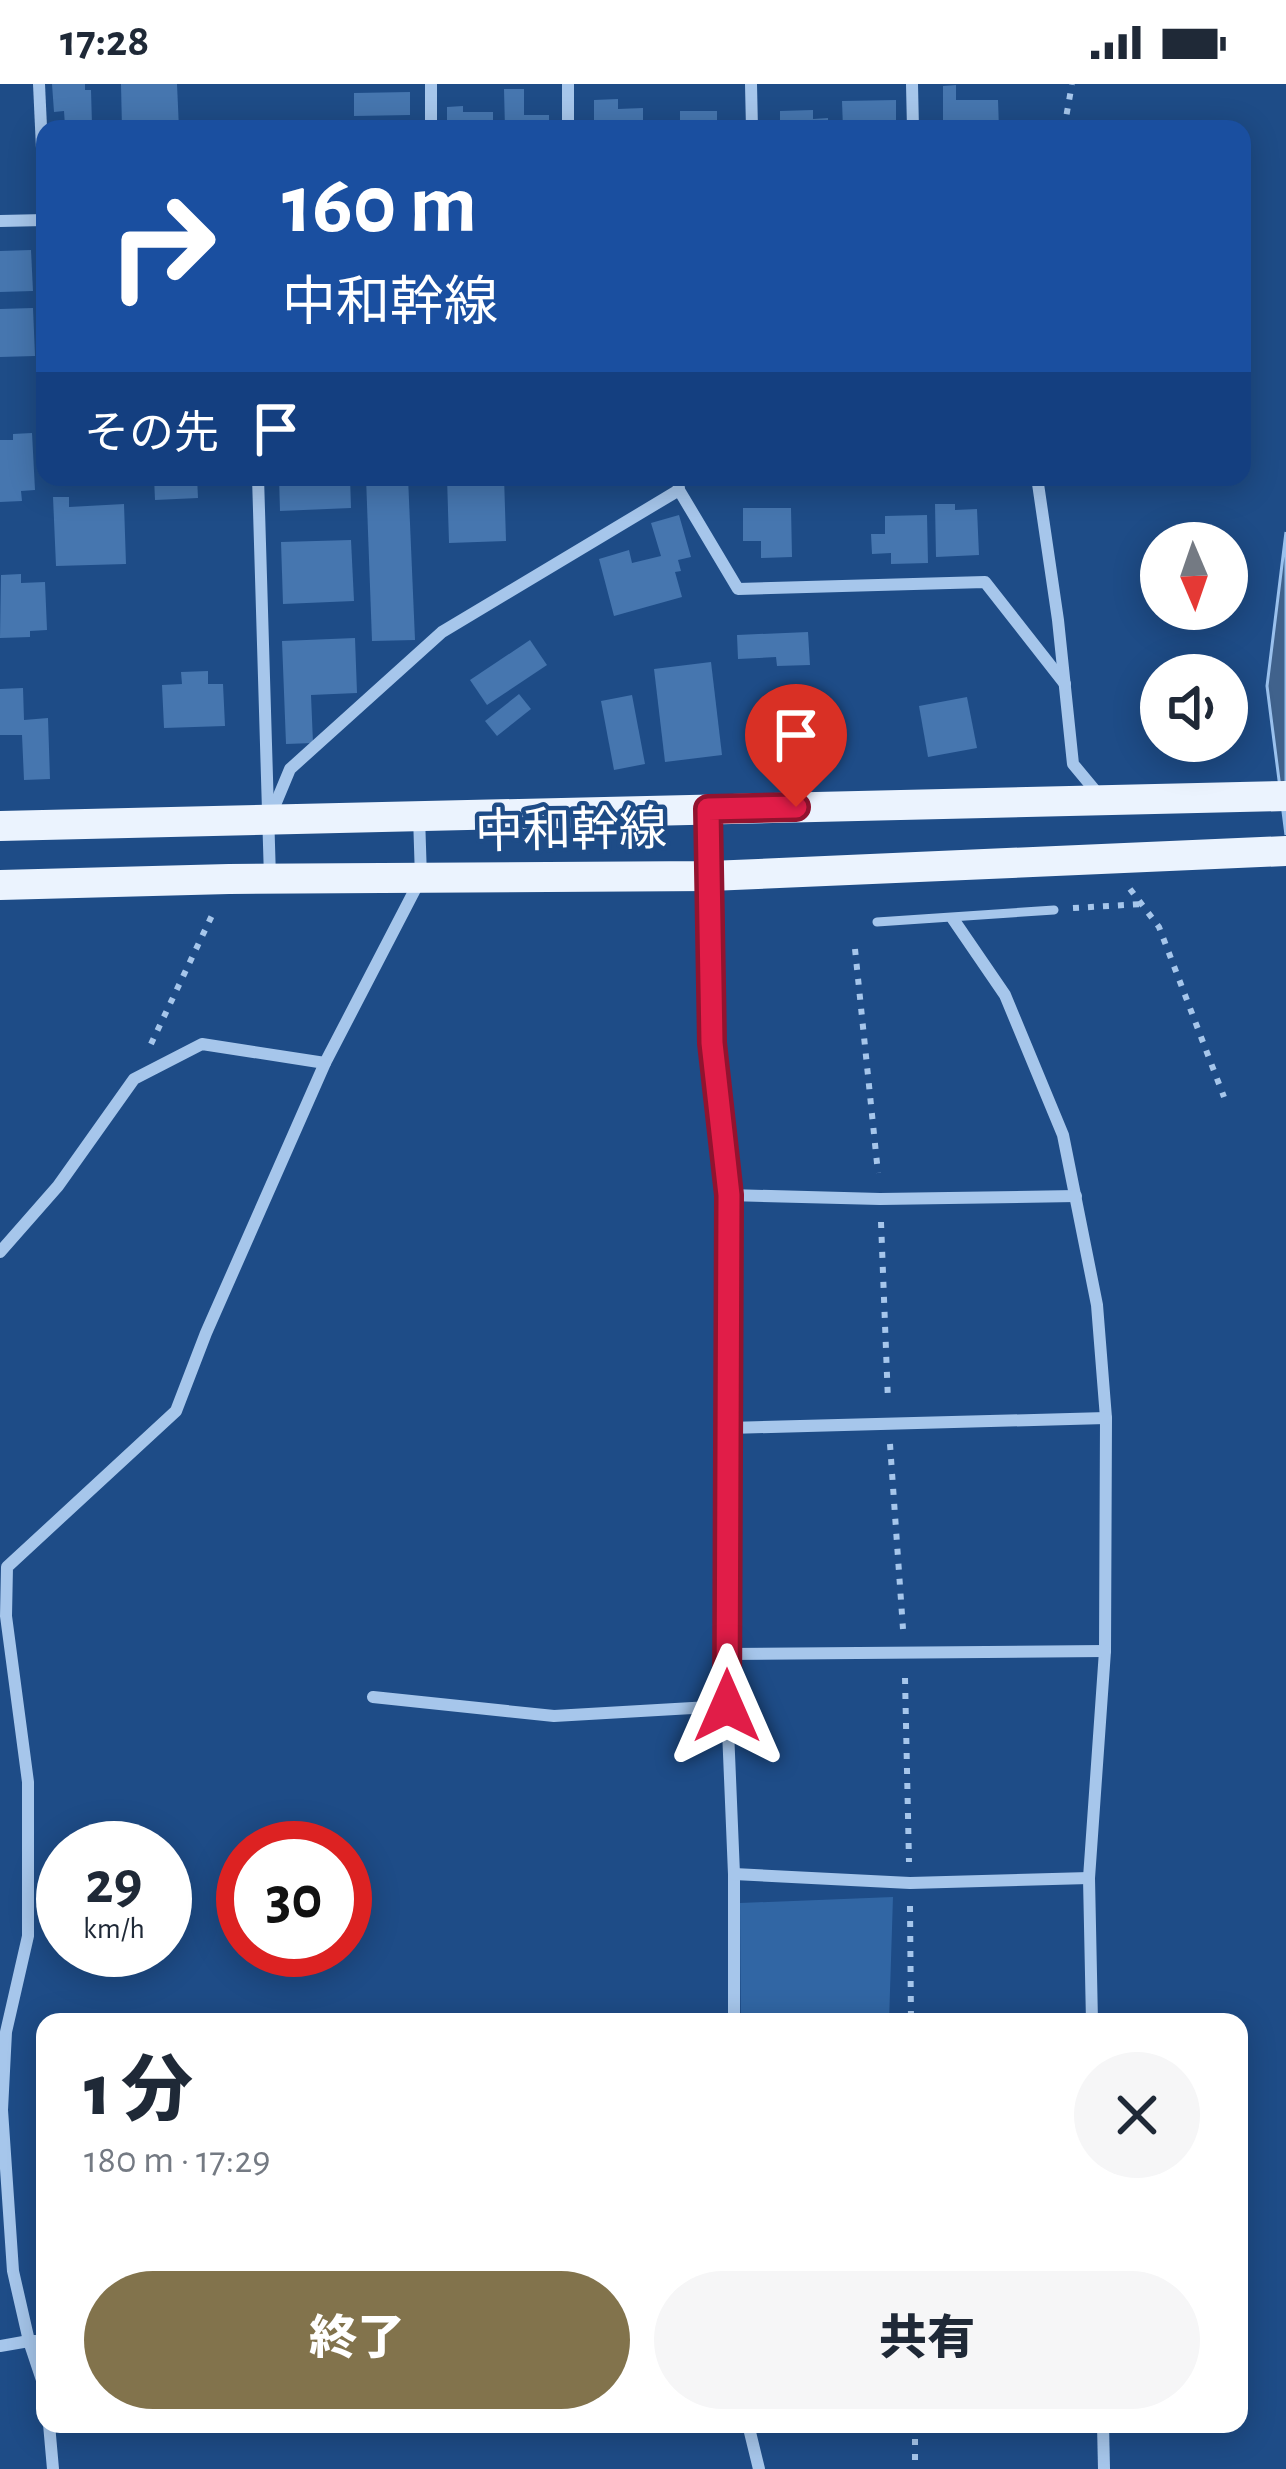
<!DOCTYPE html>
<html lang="ja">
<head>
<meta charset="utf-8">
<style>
  body { margin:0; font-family:"Alegreya Sans","Noto Sans JP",sans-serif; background:#f6f6f7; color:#1f2937; height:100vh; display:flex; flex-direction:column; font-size:45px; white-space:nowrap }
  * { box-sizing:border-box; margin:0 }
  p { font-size:39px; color:#747a83 }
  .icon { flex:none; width:66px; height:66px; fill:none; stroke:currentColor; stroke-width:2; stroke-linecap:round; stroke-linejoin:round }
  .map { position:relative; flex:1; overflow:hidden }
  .details { position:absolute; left:36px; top:1929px; width:1212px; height:420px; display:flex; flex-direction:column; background:#fff; border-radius:24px; box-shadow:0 6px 30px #0003 }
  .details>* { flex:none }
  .banner { position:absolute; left:36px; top:36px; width:1215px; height:366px; border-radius:24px; box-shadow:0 6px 30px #0003; background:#1a4fa0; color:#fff; overflow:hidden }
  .needle { width:78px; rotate:178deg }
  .buttons { position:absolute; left:1140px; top:438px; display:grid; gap:24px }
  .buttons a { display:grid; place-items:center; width:108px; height:108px; border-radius:50%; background:#fff; box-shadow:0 6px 30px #0003; font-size:60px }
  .speed { position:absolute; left:36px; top:1737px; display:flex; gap:24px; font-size:60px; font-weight:700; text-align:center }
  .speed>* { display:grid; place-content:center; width:156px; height:156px; border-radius:50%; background:#fff; box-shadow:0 6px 30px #0003; line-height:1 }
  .speed small { font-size:30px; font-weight:400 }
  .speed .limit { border:18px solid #d22; background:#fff; color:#111 }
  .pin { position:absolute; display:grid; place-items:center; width:102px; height:102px; color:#fff; margin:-123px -51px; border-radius:50% 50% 50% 0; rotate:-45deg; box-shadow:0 0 12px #0007 }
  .pin .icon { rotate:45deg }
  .me { position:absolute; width:132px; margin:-66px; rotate:0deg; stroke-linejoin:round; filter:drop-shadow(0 0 9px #0008) }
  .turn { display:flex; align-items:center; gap:42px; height:252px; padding:0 48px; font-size:54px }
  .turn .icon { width:156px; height:156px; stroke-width:2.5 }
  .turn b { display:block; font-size:84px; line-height:102px }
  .then { display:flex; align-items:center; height:114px; padding:0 48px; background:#0003; gap:24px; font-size:45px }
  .round { display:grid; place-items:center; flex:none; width:126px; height:126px; border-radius:63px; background:#f6f6f7 }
  .overview { display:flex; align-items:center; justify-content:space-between; height:204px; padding:0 48px }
  h1 { font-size:72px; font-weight:800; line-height:90px }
  .button { display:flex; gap:24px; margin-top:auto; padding:24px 48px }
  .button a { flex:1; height:138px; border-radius:72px; background:#82734c; color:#fff; font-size:48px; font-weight:800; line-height:138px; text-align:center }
  .button a+a { background:#f6f6f7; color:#1f2937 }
  .status { display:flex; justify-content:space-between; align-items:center; height:84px; padding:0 60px; background:#fff; direction:ltr }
  .status svg { height:33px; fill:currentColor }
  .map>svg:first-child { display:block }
  .green { fill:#3166a4 }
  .water { fill:#40628c; stroke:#9ac1ed; stroke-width:3 }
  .building { fill:#4676af }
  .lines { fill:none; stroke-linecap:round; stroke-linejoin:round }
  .path { stroke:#a6c6eb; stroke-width:6; stroke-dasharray:6 9; stroke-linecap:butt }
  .lane { stroke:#a6c6eb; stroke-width:9 }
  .street { stroke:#a6c6eb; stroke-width:12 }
  .primary { stroke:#ebf3fe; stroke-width:30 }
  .route-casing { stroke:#92132f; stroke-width:30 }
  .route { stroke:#e11d48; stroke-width:21 }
  .labels { text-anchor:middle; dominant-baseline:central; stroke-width:9; stroke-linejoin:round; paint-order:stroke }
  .street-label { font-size:48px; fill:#fff; stroke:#1e4c87 }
</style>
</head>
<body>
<div class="status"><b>17:28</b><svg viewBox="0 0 49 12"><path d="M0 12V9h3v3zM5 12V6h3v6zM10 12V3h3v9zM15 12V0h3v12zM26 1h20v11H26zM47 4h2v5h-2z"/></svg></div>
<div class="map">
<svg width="1286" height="2385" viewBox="0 0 1286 2385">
  <rect width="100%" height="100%" fill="#1e4c87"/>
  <path class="green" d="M893,1813l-4,125h-148l-1,-119z"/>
  <path class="water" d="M1286,448v303l-19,-149z"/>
  <g class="building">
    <path d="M52,0h33v6h6l1,35 -27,1 -1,-15 -10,1z"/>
    <path d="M121,0h56l2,45h-57z"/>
    <path d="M956,1v15h42l1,29h-56v-43z"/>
    <path d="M504,5h20v26h25v14h-44z"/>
    <path d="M410,8v23l-56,1v-23z"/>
    <path d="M618,15v10l25,-1v21h-49v-29z"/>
    <path d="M896,16v29h-53l-1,-28z"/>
    <path d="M463,22v6h30v17h-46v-22z"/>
    <path d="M813,26v9l15,-1v11h-48v-18z"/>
    <rect x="680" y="27" width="37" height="14"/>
    <path d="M31,166l2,41 -33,1v-41z"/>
    <path d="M33,224l2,48 -35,1v-48z"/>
    <path d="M32,349l3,57 -14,1 1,10 -22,1v-62h13v-6z"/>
    <path d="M154,393h43l1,21 -43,2z"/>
    <path d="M279,393h71l1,31 -71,3z"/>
    <path d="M366,393h42l7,163 -43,1z"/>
    <path d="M447,393h57l2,64 -57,2z"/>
    <path d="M53,413h16v10l55,-3 2,60 -70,2z"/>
    <path d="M935,420h20v6l22,-1 2,46 -43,2z"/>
    <path d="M743,424h48l1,49 -31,1v-17h-18z"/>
    <path d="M679,431l12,42 -13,3 3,11 -6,1 7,25 -68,19 -15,-57 30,-9 3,13 29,-7 -10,-33z"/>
    <path d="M927,431l1,48 -37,1v-11l-19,1 -1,-20h14v-18z"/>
    <path d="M351,456l3,61 -71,3 -2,-62z"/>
    <path d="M21,490v9l24,-1 2,48 -17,1v6l-30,1 1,-63z"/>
    <path d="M808,548l2,33 -33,1 -1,-9 -38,2 -1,-24z"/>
    <path d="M355,554l2,55 -46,2 2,48 -27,1 -4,-103z"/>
    <path d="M530,556l17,25 -60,40 -17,-25z"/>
    <path d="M711,578l11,93 -57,7 -11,-93z"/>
    <path d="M208,587v13h15l2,42 -61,2 -2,-43 20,-1 -1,-12z"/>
    <path d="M23,604l1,32 24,-2 2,61 -26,1 -2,-45h-22v-46z"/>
    <path d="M519,610l12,15 -34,27 -12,-15z"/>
    <path d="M632,611l13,69 -31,6 -13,-69z"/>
    <path d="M967,613l10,51 -49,9 -9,-51z"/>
    <path d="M810,617l1,48 -50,2 -2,-49z"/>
  </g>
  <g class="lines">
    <g class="path">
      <path d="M1064,45l8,-45"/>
      <path d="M1130,805l29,38 65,170"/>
      <path d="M1073,824l69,-4"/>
      <path d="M855,865l23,224"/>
      <path d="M151,960l64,-135"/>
      <path d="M881,1138l7,179"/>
      <path d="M890,1360l13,185"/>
      <path d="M905,1594l4,184"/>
      <path d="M910,1822l1,116"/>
      <path d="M915,2340v45"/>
    </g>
    <path class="lane" d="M877,838l177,-12"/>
    <g class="street">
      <path d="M39,0l6,129"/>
      <path d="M568,0v45"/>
      <path d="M751,0l1,45"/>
      <path d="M912,0l1,45"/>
      <path d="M431,45v-45"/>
      <path d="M0,137l45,-1"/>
      <path d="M258,393l12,401"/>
      <path d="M1037,393l21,143 15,144 25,30"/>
      <path d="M679,406l59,99 247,-7 80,102"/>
      <path d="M708,726l4,233 17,152 -2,511 7,168v148"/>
      <path d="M270,733l20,-48 152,-137 237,-142 -1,-13"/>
      <path d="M953,835l52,76 58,140 34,170 9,113 -1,233 -16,227 3,144"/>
      <path d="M729,1111l151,4 196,-3"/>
      <path d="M0,1168l58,-66 76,-107 68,-35 123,19"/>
      <path d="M729,1344l377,-10"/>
      <path d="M727,1570l378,-3"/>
      <path d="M373,1613l181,19 173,-10"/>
      <path d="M734,1790l176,9 179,-5"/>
      <path d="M0,2262l29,-5h16"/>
      <path d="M45,2305l-16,-48 -16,-70 -11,-161 4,-78 22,-96v-154l-22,-166 1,-49 169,-156 30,-78 119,-270 96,-185 -2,-62"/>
      <path d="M49,2340l4,45"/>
      <path d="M748,2340l11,45"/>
      <path d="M1103,2340l1,45"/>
    </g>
    <g class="primary">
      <path d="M0,742l1286,-30"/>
      <path d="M0,801l229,-6 481,-3 576,-25"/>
    </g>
  </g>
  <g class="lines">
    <g class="route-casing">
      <path id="route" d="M727,1622l2,-511 -17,-152 -4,-234 88,-2"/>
    </g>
    <use href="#route" class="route"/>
  </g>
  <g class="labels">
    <g class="street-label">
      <text transform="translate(571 748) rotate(-1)">中和幹線</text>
    </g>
  </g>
</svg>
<div class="buttons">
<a><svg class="needle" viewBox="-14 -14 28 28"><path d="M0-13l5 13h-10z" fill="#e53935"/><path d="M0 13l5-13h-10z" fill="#747a83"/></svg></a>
<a><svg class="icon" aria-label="sound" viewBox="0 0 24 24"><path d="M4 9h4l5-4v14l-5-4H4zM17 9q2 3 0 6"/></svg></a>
</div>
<div class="speed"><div>29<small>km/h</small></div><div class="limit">30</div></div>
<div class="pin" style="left:796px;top:723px;background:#d93025"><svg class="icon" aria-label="arrive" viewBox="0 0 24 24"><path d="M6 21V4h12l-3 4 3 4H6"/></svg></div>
<svg class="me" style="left:727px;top:1622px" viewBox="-20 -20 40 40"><path d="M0-17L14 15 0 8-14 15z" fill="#e11d48" stroke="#fff" stroke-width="4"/></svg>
<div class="banner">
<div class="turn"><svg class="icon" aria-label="right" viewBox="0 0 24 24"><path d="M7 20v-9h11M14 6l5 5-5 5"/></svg><div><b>160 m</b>中和幹線</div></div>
<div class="then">その先<svg class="icon" aria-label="arrive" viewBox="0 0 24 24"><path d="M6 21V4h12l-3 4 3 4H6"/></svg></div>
</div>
<section class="details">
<div class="overview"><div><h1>1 分</h1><p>180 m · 17:29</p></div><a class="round"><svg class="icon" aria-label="close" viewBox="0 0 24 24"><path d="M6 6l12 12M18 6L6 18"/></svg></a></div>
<div class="button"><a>終了</a><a>共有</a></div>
</section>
</div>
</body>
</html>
